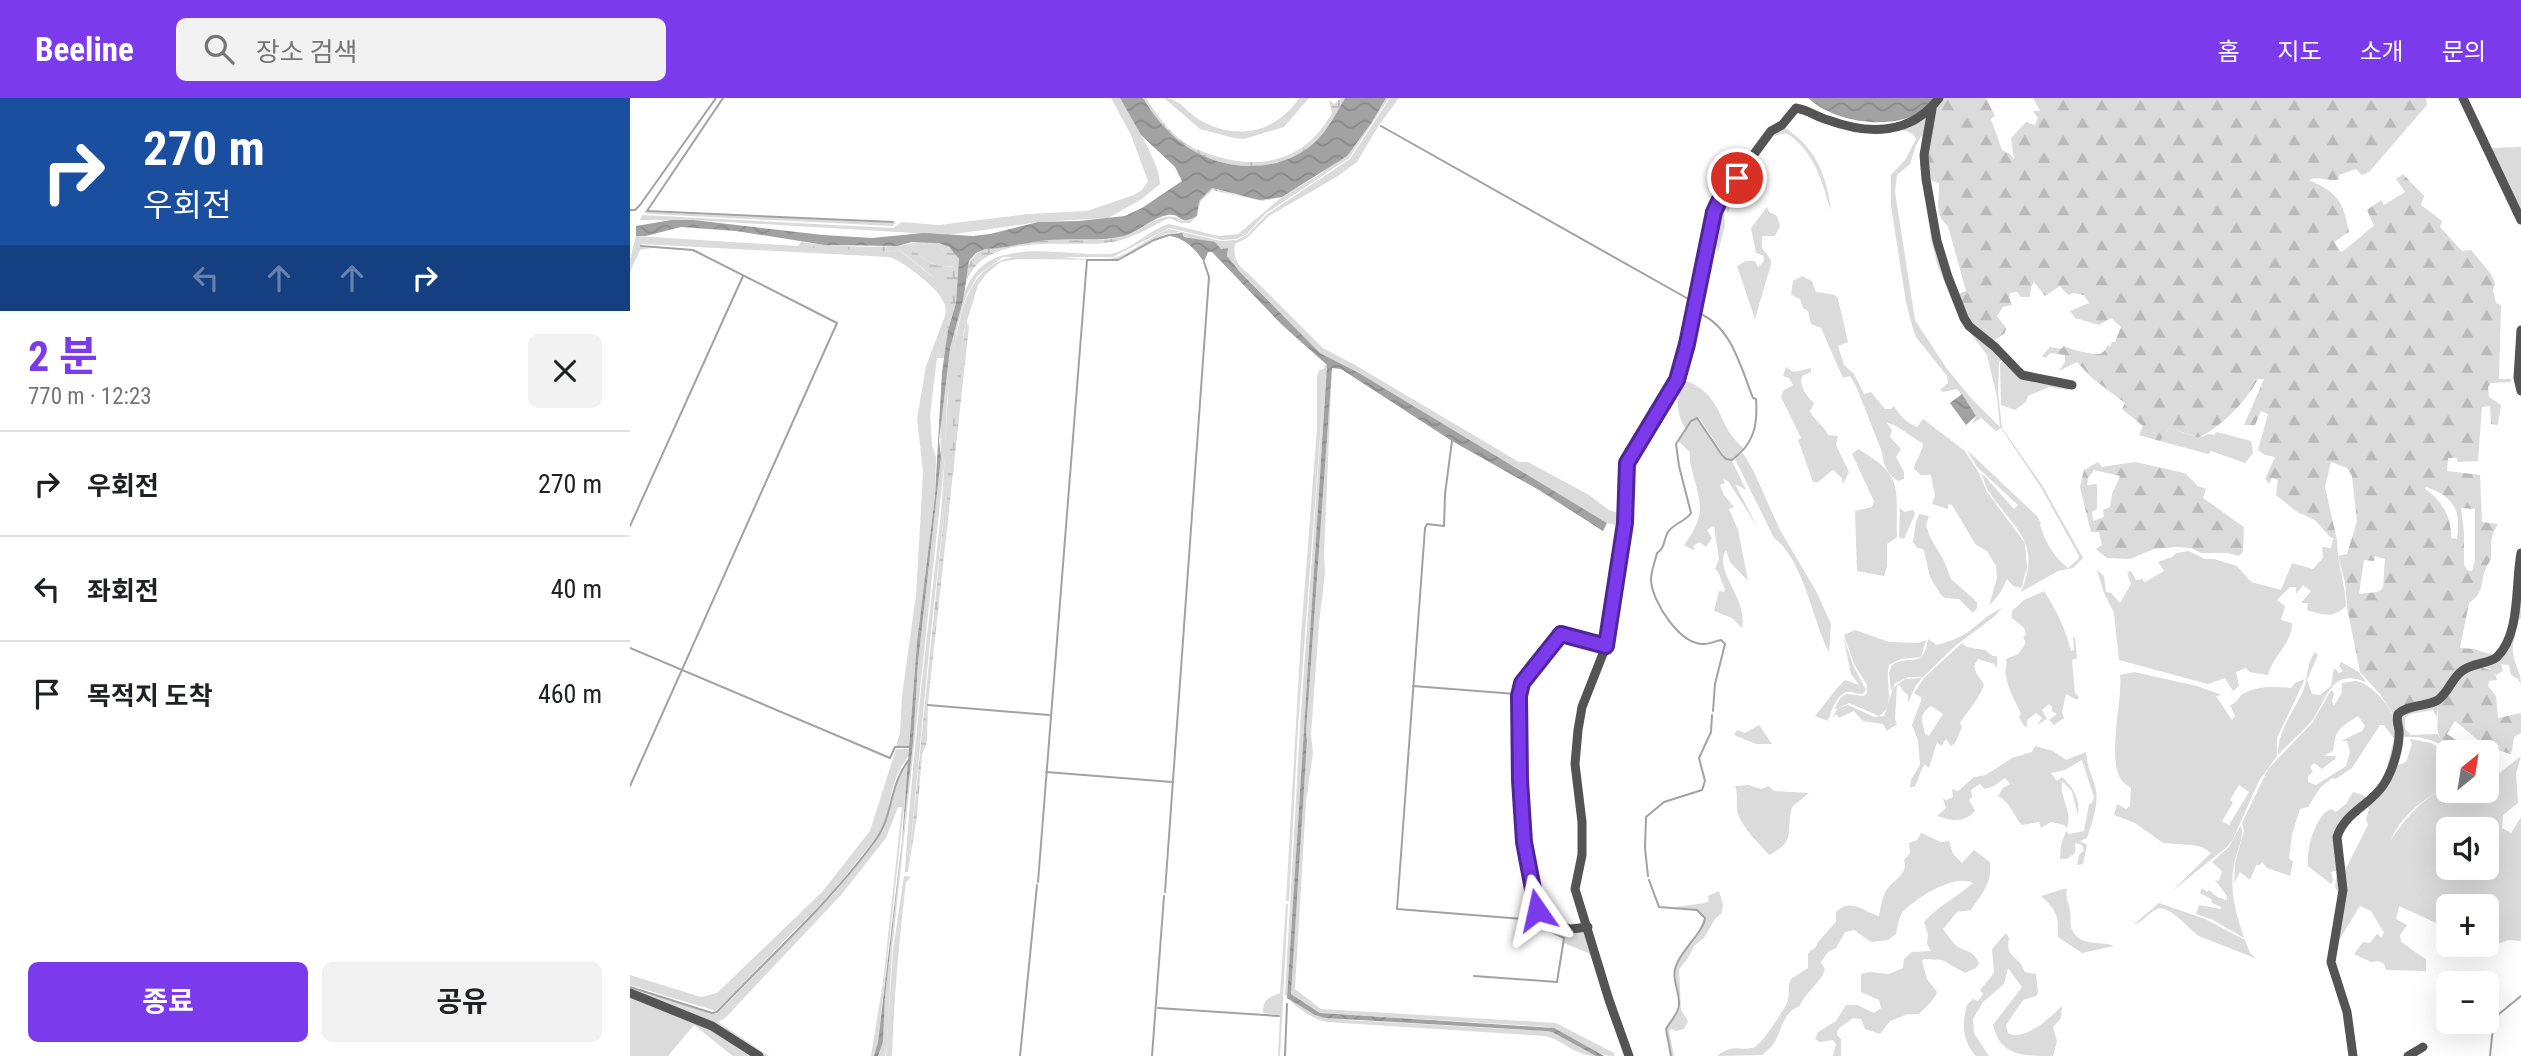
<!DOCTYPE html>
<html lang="ko">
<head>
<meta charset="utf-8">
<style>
  body { margin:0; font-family:"Roboto Condensed","Noto Sans KR",sans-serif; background:#f2f2f2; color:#202124; height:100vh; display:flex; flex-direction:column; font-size:26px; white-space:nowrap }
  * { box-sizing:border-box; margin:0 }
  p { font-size:23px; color:#757577 }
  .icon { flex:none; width:38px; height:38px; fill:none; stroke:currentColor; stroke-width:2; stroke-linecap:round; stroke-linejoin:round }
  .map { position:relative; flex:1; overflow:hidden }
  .drawer { display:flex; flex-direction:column; background:#fff; width:630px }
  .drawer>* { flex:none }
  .banner { background:#1a4fa0; color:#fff; overflow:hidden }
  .needle { width:46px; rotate:30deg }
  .controls { position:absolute; left:1806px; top:642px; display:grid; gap:14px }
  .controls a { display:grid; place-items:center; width:63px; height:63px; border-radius:10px; background:#fff; box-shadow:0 7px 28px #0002; font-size:35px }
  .pin { position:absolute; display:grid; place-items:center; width:60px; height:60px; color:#fff; margin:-30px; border:4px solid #fff; border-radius:50%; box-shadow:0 2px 7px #0007 }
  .me { position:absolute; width:77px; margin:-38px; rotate:349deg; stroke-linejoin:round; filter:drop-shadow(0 0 5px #0008) }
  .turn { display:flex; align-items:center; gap:24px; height:147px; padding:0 28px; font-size:32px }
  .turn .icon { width:91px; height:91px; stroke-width:2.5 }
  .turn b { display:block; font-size:49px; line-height:60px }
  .lanes { display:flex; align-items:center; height:66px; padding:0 28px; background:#0003; justify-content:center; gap:35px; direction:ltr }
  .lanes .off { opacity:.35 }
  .round { display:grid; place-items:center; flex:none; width:74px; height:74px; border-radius:10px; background:#f2f2f2 }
  .summary { display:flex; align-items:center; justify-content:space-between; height:119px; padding:0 28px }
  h1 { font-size:42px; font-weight:700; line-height:52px; color:#7c3aed }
  .button { display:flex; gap:14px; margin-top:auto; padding:14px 28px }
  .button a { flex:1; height:80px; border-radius:10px; background:#7c3aed; color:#fff; font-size:28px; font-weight:700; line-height:80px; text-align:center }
  .button a+a { background:#f2f2f2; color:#202124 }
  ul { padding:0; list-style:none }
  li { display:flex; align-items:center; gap:21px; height:105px; padding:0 28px; border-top:2px solid #e0e0e0 }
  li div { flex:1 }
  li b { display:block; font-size:26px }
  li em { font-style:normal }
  header { display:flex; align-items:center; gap:42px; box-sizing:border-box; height:98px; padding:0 35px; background:#7c3aed; color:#fff }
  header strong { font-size:33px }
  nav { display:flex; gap:38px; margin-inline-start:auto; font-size:24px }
  .search { width:490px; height:63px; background:#f2f2f2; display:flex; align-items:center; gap:18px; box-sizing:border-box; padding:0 24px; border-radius:10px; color:#757577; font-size:26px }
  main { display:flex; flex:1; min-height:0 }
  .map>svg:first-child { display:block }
  .green { fill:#dbdbdb; fill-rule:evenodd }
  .forest { fill:url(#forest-firs); fill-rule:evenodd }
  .wetland { fill:url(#wetland-marsh); fill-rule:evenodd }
  .water { fill:url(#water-waves) }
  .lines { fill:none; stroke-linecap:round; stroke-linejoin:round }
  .stream { stroke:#a2a2a2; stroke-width:2 }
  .minor { stroke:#545454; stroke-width:9 }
  .route-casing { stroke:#51269a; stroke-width:18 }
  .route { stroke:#7c3aed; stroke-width:12 }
</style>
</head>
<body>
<header>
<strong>Beeline</strong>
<div class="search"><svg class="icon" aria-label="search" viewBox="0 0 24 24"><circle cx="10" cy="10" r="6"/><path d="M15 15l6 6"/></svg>장소 검색</div>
<nav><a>홈</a><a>지도</a><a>소개</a><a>문의</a></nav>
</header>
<main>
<section class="drawer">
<div class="banner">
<div class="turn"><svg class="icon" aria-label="right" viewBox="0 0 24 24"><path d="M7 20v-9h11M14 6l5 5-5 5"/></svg><div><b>270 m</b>우회전</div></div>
<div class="lanes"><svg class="icon off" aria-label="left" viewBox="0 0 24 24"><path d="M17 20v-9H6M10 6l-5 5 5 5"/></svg><svg class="icon off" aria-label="ahead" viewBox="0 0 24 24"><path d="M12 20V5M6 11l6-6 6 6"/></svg><svg class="icon off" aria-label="ahead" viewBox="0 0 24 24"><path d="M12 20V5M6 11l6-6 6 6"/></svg><svg class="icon" aria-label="right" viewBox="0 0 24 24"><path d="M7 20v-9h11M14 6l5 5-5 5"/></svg></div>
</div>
<div class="summary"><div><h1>2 분</h1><p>770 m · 12:23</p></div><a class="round"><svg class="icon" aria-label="close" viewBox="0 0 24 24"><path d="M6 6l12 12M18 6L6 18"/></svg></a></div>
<ul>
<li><svg class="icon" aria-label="right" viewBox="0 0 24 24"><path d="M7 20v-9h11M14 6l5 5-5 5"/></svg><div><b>우회전</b></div><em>270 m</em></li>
<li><svg class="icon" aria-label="left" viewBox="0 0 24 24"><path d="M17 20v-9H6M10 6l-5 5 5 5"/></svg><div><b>좌회전</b></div><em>40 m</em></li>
<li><svg class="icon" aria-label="arrive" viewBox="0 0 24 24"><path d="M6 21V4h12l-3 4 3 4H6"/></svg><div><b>목적지 도착</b></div><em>460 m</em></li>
</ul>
<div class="button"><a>종료</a><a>공유</a></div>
</section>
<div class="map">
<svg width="1891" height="958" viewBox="0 0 1891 958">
  <defs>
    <pattern id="forest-firs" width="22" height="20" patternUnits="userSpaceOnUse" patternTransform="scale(1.75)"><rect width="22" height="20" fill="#dbdbdb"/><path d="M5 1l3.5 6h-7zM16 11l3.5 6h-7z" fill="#bababa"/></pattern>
    <pattern id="wetland-marsh" width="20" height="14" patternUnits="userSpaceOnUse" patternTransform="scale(1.75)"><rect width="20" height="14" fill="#dbdbdb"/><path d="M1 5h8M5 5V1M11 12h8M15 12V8" fill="none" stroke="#bababa"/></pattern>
    <pattern id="water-waves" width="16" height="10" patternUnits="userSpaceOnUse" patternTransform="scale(1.75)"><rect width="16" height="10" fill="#a2a2a2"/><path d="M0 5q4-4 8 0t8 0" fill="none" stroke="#8a8a8a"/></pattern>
  </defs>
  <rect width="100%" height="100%" fill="#fff"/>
  <g class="green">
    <path d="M481,0h9c11,20 40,64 40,86l-18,15 -34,19 -70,4 -90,13 -254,-15h-54l2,-5 251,13 9,-6 37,3 89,-11 59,-3 47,-16 8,-5 6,-9 -17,-46z"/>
    <path d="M534,0c16,0 23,15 36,22 36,21 76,13 99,-22h10l-25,29 -40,12 -10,-1 -34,-9z"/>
    <path d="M756,0h3l-40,60 -84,56 -18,20 -10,5 -15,1 -53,-12 -56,29h-110l-25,18 -12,21 -9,32 -10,72 -2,57 -53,493 -5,95 -2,11h-7l5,-14 2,-45 28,-254 5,-81 23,-204c-3,-41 8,-148 32,-182 7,-9 14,-15 25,-19 34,-12 76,-1 112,-3 22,-4 38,-24 59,-30l50,12 19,-2 44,-37 40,-24 50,-51z"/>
    <path d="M760,0h9l-20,27 -22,37 -19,14 -69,40 -22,22 -12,6c-2,13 2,22 13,29l75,75 32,17 164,97h9l61,33 20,15 15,5v12l-17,-4 -248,-150 -39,-20 -80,-81 -13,-16 1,-4 -4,-3 -3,1c-11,-14 -32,-7 -42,-18l-14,2 -50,26 -97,-1 -17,3 -15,12 -8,11 -14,46 -33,300 -23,241h-3c7,-120 23,-240 36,-359 6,-62 3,-125 17,-185 5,-23 11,-45 30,-60 33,-26 86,-3 125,-10 19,-4 37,-22 56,-29l52,12 16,-1 10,-5 19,-20 84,-56z"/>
    <path d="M1301,13l-7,33 22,134 57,81 -4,3 -1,30 4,36 40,57 41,73 -10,10 -15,3 -37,21c21,-50 -6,-62 -32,-100 -4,-6 -5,-13 -8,-20l33,37 4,-4 -41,-38 -10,-17 70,66 4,7 -1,2c6,18 13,31 28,43l10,-9 1,-3 -39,-70 -39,-58 -5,3 -15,-13 -9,6 4,-8 -17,-25 -3,-2 -12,3 -4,-2 8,-7 -1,-7 -31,-39 -3,-8 -7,-27 -15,-96v-31l14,-15 11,-21 -3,-5 -14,-6zM1292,37l-2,30 11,74 6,25 23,56 27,35 10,42 3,30 -28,-28 -25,-30 -32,-49 -20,-128 2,-17 13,-11 6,-19z"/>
    <path d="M1151,28c33,17 47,51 50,86 -8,-29 -17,-62 -45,-79l-13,3 -37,50 6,5 -9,9 -5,13 -2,-4 -2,4 1,12 -7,28 -2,-8 2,-38 54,-74z"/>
    <path d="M1891,49v67l-32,-66z"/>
    <path d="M1137,109l2,5 8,4 3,10 -5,10h-13v12l9,12v4l-16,55 -18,-53 9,-5h9l3,6 6,-6v-5l-8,-3 -5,-25z"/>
    <path d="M14,112l3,2 249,11 -4,3 -241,-12 -6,-1z"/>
    <path d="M6,138l257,16 5,-3 47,38 6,10 1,7 -2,14 -13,40 -7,56 2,31 4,12 -1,39 -18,146 -8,105 -13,-1 4,-13 2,-37 14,-101 5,-85 2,-39 -6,-52 9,-53 19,-50c1,-6 1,-11 -3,-17 -6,-12 -40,-39 -53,-42l-248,-13v3l11,1 -12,2 -10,22v-13z"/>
    <path d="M298,146c14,1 16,9 26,17v5c-19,4 -32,-8 -44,-20z"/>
    <path d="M1172,178l10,5 4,11 19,3 3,4 10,43 -10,4 6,19 10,9 10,20 7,-2 14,17h6l3,-3c6,10 13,17 23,21l6,-8 42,32 14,22 8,19 38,51 2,25 -6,20 -8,-2 -6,-7 -7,14 -11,13 8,-28 -1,-12 -9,-15 -11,-6 -24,-40 -4,-1v5l-16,-5 3,-8 -4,-21h-10l-7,-6c0,-6 8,-16 9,-25l-25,-17 -12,-5 6,8 -2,7 11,12 -5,8 8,15v7l-6,2c-11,-7 -15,-17 -16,-29l-26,-66 -6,-10 -7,2 -22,-50 -10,-4 -3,-13 -5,-3 -3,-9 -9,-4 2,-14z"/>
    <path d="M1374,261l17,16 47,10v5l-19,-3 -21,9 -2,6 -11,8 -14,-5 -1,-42z"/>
    <path d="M695,267h2l-40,633 28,17 33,5 198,11 6,1 44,24c-21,0 -31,-15 -51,-20l-218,-14c-15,-3 -32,-15 -42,-27l15,-268 25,-356 -27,356 -9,174h-3l15,-266 16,-207v-51l2,-7 5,-1z"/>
    <path d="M1156,269l8,5 17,-4v4l-9,4c-3,10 5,21 12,27l-4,8c4,10 14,14 18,24l10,1 -2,9 13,27 -6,12 -1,-6 -9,-8 -15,12h-5l-15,-42 3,-2 -20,-41 2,-6 10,-6 -4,-7 -6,-2z"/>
    <path d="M702,270l-8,187 1,18 -6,50 -8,111 2,19 -7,49 -11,187 26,20 235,14 58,30v3c-24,0 -42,-21 -65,-29l-229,-14 -29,-19 16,-253 -1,-9z"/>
    <path d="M1057,283c27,11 30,29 42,51 4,6 10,12 15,17l-13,11 -4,-1 -4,-5 -23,-35 -7,-1 -7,11c-9,-13 -13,-36 1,-48z"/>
    <path d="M1064,321l5,1 22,35 5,5 6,1 14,29 -11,-6 22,42 -29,-45 -5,-2 2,4 -5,2 4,10 10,12 -5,2 9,21 10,51 -18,-19 -4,-12c-13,22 22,47 16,78l-10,-10 -18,-7 5,-20 5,1 1,-3 -7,-17 -3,-3 4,-10 -5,-33 -7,4 5,8 -6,9 -6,-5 -7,4 2,3 -2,1 -9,-5c21,-29 18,-38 9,-71 -2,-8 -4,-14 -3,-22l-12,-11z"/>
    <path d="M1539,330c10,4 19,5 29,10l11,-4 5,1 3,-3 34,9 2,12 -8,10 -34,-12 -3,3 -48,-13z"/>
    <path d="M1228,351c48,28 37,39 39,88l-10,7v22l-3,10 -27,-5 -2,-60 17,-4 2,-6 -22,-47z"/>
    <path d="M1113,355l11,19 26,58 36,61 15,33 -2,28c-16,-30 -26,-94 -55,-114l-39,-79z"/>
    <path d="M1270,410l4,4 9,-2 2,4 -11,25 -5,-2z"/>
    <path d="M1289,416l10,2 -3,9 4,12 14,24 7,18 26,23v6l-4,5 -14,-14 -14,-1 -5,-4c-3,-8 -10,-14 -11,-21 -2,-9 -3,-16 -6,-24l-6,-1 -4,-6 3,-20z"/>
    <path d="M1703,441l4,1c0,23 8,43 9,66 -13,13 -23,9 -39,4l1,-7h-7l10,-12 -8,-6 -7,9v-7h-6l-13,13 8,6 -4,14 11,3c0,21 -19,32 -24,52l-19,-3 -3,-4 -10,4 3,14 -6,5 -8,-13 -17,6 -89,-24 -5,-47 -10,-20 -7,-23 7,6 2,16 5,1 9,10 11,-19 -4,-12 4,-1 5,9 6,-1 3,3 19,-11 -6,-9 14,-5 4,-4 13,-2 16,8h9l23,7 14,16 30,8 11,-27 21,6 10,-11 -1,-11 9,1z"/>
    <path d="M1891,459v61l-6,4 2,1c-1,10 -5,20 -4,29 1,14 8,18 8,33l-3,-6 -7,-4 -2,-10 -8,-1 2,7 -7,4 -7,-7 -9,-2 28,-25z"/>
    <path d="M1414,493c13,20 21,37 27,60l3,-1 -1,-14 2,2 2,20 -5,2 3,33 4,4 -2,3 -11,-6 -4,18 2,6 -10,7 -5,-5 8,-6 -5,-3v-4l-3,-3 -7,6 5,9 -10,6 5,-7 -6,-5 -9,7v7l-3,-1 -5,-9 2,-4c-6,-12 -13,-24 -15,-37 -2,-7 2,-9 0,-17l12,-5 8,-11 -3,-6 3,-2 -2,-7 -12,-10v-7l12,-11z"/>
    <path d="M1372,510l-7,8 -41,31 -31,30h-14l-14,6 -2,5 12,-9 17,-1 -7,9 -7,16v-8l-6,-5 -2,-5 -3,1 -2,33 2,5 -10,7 -4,-7 -20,-3 -9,-10 -15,7 -3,-4 -5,5 7,-11 10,-3 26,12 10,-1 9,-27 -2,2 -2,-18 3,-8c19,-12 31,6 36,-26l9,6c11,-3 22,-7 31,-13 11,-8 20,-18 34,-24z"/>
    <path d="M1225,532l34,12 29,1 8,-3 -5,17 -20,2 -12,6c-5,16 8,41 -10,51l-30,-13 -15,7 6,-12 6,-4 18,2 3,-3v-8l-13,-21 -10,-29z"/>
    <path d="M1213,538l10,29 13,25 -3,4c-4,0 -7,-1 -11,-2 -15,-2 -20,19 -24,29l-13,-5c10,-11 18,-25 30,-36l14,5 -8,-11z"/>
    <path d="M1332,545l5,4 18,3 8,6h4v12l-3,-4 -16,-5 -4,7 2,7 8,11c-2,10 -17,29 -24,39l2,4 -7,16 -4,3 -5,-7 -5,7 -4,-4 -8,26 -5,-4 -9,22 -5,2 1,-8 9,-15 -2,-25 -6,-15 10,-27 -8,-5 10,-15zM1301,608l12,8 -14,22 -4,-2c-2,-12 -8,-18 6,-28z"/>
    <path d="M1685,554l3,3 -11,25 5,14 8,1 11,-9 3,-18 5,5 4,-2 -4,-5 2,-4 18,10 7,10c-38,-16 -40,23 -56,41 -10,11 -22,21 -32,32 -1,-25 17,-44 26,-66 4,-13 3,-27 11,-37z"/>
    <path d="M1836,571l-23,33 -6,5v11l-4,-8 -23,4 -5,4v11l6,6 26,-1 8,10 11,-1 -1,-4 25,13 -26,-3 3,3c-8,0 -10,-4 -16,-7 -12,-7 -29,-10 -42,-7l-1,-23z"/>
    <path d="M1504,574l63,14 25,9 -6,1 16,24 3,-4 -5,-11c8,-2 7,-7 13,-11 12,-8 35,-8 48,-6l4,-5 10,-4 -28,59v18l-18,25 -26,58 -5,7 -57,46 40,-39 -9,-6 -10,-2 -29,-2 -28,-20 -21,-8 3,-11 9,5 4,-3 1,-18c-3,-2 -6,-4 -9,-7 -16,-21 1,-81 -2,-106zM1609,687l10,7 -20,33 -7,-4 11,-18 -3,-3z"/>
    <path d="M1726,583c16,2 40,31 42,48 1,12 -7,30 -9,43l-2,-5 7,-28 -10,-14h-4l-28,43 -16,11 -4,-1 -12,10 -12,19 -8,2 -8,25 -3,24 4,4 -3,14 -23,-8 -5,-6 -2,3h-4l-6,15 -10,-8 -6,11 1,-20 9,-32 -2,-8 26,-54 45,-47 18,-32 3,3 -2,9 2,4 8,-14v-9zM1728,618l7,10 -3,5 -21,10h6l3,11 -4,14 -30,19 -8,-3v-6l5,-4 -3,-5 4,-4 8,6 13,-10 1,-3h-12l9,-5c3,-22 5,-22 25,-35z"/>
    <path d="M1129,627l13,19h-16l-22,-9 3,-5 8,3z"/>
    <path d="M1780,641l21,4 17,10v35c-22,7 -49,30 -57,52 10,-16 33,-45 52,-49 11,-3 30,0 44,0v-8l34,-27 -5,18 2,29 -15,12 -1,13 9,5 10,-16v124l-13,-1 -12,5 -1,-5 -8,-2v-32h-39v25l-14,-9 -35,-16 -3,13 11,6 -7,10 1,7c9,5 15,12 25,17v12l-40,-1 -2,-6 -6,-3 -7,1 -17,-8 9,-12 7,1 7,-9 4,3 3,-4 -13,-22 -11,-5 -27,44 11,-78 24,-47 -2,-6 3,-10 -4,-4 15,-13 14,-32 4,5 8,-3 6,-18zM1818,732h39v38h-39z"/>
    <path d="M1405,648l18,5 13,9 20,-8c1,13 5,22 9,34 5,16 -3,37 -8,52l-7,3 7,4 -4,19 -6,1 2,-10 5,-5 -2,-5 -7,-2v10l-8,6h-7l1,-14 5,-14 3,3 15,-3 5,-27 3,-1 2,-6 -12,-37 -17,10 -14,3 6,8 5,-4c12,11 18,22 16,39l-6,-25 -10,-10c-3,17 11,29 5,47l-3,-3 -13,-3 -10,6 -2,-6 -17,3c-9,-10 -11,-22 -24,-29l5,-8 7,-4 -5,-6 -11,8 -9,3 -5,-5 -9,6 1,7 -3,3 6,11c-11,12 -24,10 -38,5l9,-8 -3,-9 4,1 6,-3 -1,-8 6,2 16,-14 12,-2 26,-17 20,-6z"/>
    <path d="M266,651h13c0,10 -4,11 -9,20 -11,20 -9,45 -21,65l-45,56 -118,121 -86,-26v-10l71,22 16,-4 105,-101 48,-61z"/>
    <path d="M279,664l-31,280 -4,14h-3l12,-74 19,-175h-4l-12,31 -45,57 -116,123 -7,4 51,34h-6l-133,-66v-2l87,26 119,-123 47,-60 15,-51 4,-11z"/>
    <path d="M1118,687l13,4 8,-3 5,5 35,2 -17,14c-7,25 6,33 -23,48 -10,-12 -26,-26 -31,-41 -3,-9 1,-18 -3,-28z"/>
    <path d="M1723,694l17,6 -32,32 3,68 -6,-11 2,-16 -6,1 2,9 -2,3 -23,-18c-2,-16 7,-51 23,-57l5,3 10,-8z"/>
    <path d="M1611,727c4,13 -5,27 -7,39 -5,26 2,50 10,74l-31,-18 -17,-6 3,-9 22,4v-2l-9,-4 -1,-4 -11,-6 2,-5 5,4 2,-2 8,7 10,3v-4l-12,-16 4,1 3,-10 -10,-9 17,-15z"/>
    <path d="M1291,735l20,9 8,-1 4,13 9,9 12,-13 16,12c2,22 -8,31 -19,48l-14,2 -14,17c4,5 10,15 15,18 9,5 17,4 21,17l-3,4 -11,5 -23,-13 -18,-1 -2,2 5,18 10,13c-1,6 -13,17 -18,22h-11l-18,7 -10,13 -15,-5 -4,-10 -8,-1 -15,11 -1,6 4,4v17h-8l3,-12 -3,-4 -13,2 -5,-3 3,-7 18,-11 10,-16h11l17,8 7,-5 -2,-8 -18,-8v-18l8,-2 20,2 14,-6 1,-9 8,-7 19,-1 -4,-7 1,-9 -4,-13c14,-16 33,-25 49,-39 -18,-10 -58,15 -70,29 -5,6 -5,14 -7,22l-8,6 -17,2 -17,-12 -9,2 -9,16 -8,4 -7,10 4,8c-6,15 -20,22 -26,37 -15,3 -18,25 -25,36 -3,5 -8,8 -12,12l-45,1c18,-13 19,-5 36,-8 7,-1 33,-40 35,-48 2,-7 -1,-14 3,-21l17,-11v-15l8,-6 2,-5 18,-20v-10c15,-15 28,0 43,4 1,-7 3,-16 6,-23 6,-13 24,-17 19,-33l6,-7 -1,-10 8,-3z"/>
    <path d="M274,778l7,1 -5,5c-7,58 -12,116 -14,174h-6l7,-106z"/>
    <path d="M1437,790c-2,8 1,14 3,22 1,6 0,12 1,17 7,21 29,13 43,19l-32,7 -24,-16c1,-22 -2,-27 -17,-41z"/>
    <path d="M1089,793l4,14 -2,9 -6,5 -11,19 -10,8 -6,12 -9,11 2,41 7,11 -4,8 -8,2 -5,-2 -2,2 5,25h-3l-4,-27c5,-8 12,-14 13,-24 1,-13 -8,-27 -3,-39 6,-17 27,-31 28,-48l-8,-9 -29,-1 37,-5 4,-2 -1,-5z"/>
    <path d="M1529,805l46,16 40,21 5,13 7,6 -58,-23c-9,-6 -31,-33 -42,-27 -9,4 -14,13 -24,16z"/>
    <path d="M656,806h2l-8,152h-2l2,-41 -17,-2c0,-14 5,-15 17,-20z"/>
    <path d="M910,827l47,4 5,28 -4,-4 -24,-10 1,-5z"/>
    <path d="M1376,835l3,5c-4,22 9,15 16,34l11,2 2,19 -2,3 -13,4 -17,25 2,8 4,2c19,1 38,-17 50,-29l-1,12 -8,9 4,14 -4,15c-32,0 -52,0 -60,-31l29,-38 -14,-19 -4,16 -21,18 -10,17 1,14 15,23h-13c-14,-14 -14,-34 -9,-51l6,-6 5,2 5,-7 -3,-4 14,-17 -2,-24z"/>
    <path d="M0,898l77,30 48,30h-22l-39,-31 -26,31h-38z"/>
  </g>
  <g class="forest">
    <path d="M1310,0h46l9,18 -4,3 11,31 8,4 4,5 -3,-21 15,-16 9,3 3,-7 -5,-7h7l-7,-13h393l1,7 -58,67 -7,3 -6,-6 -17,6v4c-9,4 -20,-4 -30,1 29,13 34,21 40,52l-15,10 7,10c13,-8 21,-18 33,-26l-7,-16 14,-10 3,5 21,-13 -9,-13 7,-5 21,22 -3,9 21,16 -2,6 22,24 9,-1 20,24 4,10 -2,6 3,13 5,2 -2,74h12v3l-20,1 -3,4 1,10 12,8 -3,20 -7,-1 -1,-18 -8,1 -4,54 -20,1 -1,-4h-9l-1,13 33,4 2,47 16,2c-9,15 -6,18 -7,33 -1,7 -3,5 -5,11 -7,16 0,23 -17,35l-9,45 14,1 22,7 -21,7 -34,33 -35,12 -10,11 -16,-25 -20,-22 -13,-65 -2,-25 -7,-26 9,-2 10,-33 -5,-45 -5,-8 -16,-6 -6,25 12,53 -7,-3 -15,-17 -18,-8 -21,-17 2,-15 -6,-2 -3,6 -4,-5 10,-22 -10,-2 -7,-5 10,-36 -7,-3 -6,14h-11l20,-46h-6c-13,24 -36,47 -60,59 -9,-5 -19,-6 -29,-10l-9,13 -21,-6 4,-9 -21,-17 3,-6 -33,-25 -15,-16 -18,9 6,-9v-7l-14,-2 -6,5 -3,-2 8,-9 11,2 3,-3c7,4 30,9 36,8 4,-2 6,-5 8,-9l2,2 2,-5h3l6,-15 -10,-9 -12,7 -24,-7 -5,-7 19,-8 -5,-8 -11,-2 -5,2 -8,-9 -15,10 -11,-14 -3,5 -1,10h-9l-4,-5 -7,1 -1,4 3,8 -9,2 -6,9 9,12 -1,5 -14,10 -21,-18 -14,-30 10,-4 -18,-65c-15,-12 -8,-26 -9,-43l-12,-4c-3,-21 2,-64 13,-81zM1796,389c28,10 35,22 31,52l-6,-1c1,-20 -9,-38 -26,-49zM1831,410l14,1v52l-3,10 -5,-1 -3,-5v-32zM1745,458l10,3 -2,29 -5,4 -19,2 5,-34 10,1z"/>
    <path d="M1468,364l4,5 33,-5 45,10 6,2 12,12 8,3 -3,9c14,9 26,19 41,29l-1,25 -4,4 -11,-3h-27l-10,-5 -15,-1 -22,2 -24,10 -23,-1 -11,-9 6,-4 -3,-13h-8l-11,-45 4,-17zM1464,372l26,6 -8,18 -2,13 -7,3 1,7 -11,4 -1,-9 5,-3v-25l-10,1 1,-7z"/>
    <path d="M1850,568c7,5 15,1 17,14l-8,1 -1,5 8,10 2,22 23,-5v20l-7,4 -2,14 -2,3 -9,-3 -21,1 20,-6 -22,-6 -23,-19 -8,13 8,5v8l-3,1c-21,-13 -12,-21 -15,-41l6,-5 17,-26z"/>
  </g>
  <g class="wetland">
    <path d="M513,0h3c10,16 23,34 39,45 12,8 27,12 41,16 46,10 82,-4 106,-46l-3,-13 5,4 7,-6h4c-9,15 -17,32 -30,44 -37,35 -101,30 -138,-3 -13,-11 -24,-26 -34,-41z"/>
    <path d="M582,90l25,7 45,2 -20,4 -50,-11 -12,12 -3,14 -7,7h-9l-12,-5c-20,10 -40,23 -64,25 -39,4 -112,-10 -135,31 -5,7 -5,17 -7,26 1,-20 2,-43 22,-51 22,-2 44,-7 66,-9 26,-1 51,3 76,-5 18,-6 38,-28 55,-14l15,-5 2,-15z"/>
    <path d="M171,144c31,4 62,6 93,4 15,-1 29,-7 44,-4 10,2 15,10 21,17v4l-3,40 -8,27 -2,28h-9l13,-40 1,-21c-8,-14 -40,-38 -53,-48l-5,3 -96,-5zM298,146c14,1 16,9 26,17v5c-18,4 -31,-7 -44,-20z"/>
    <path d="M336,224l3,4 -41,377 -1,39 -5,13 -5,61 -9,56 51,-508z"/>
  </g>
  <g class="water">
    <path d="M490,0h23c9,15 21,30 34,41 38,33 100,38 138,3 13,-12 21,-29 30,-44h41l-14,24 -25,34 -65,41 -22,3 -48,-12 -13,13 -2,15c-20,11 -14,-3 -29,-1 -15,2 -29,17 -44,21 -25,6 -49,2 -75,4 -21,2 -42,8 -64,9l-9,4 -7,8 -6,39 -13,48 -11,92 2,18 -23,204 -5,81 -28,254 -2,45 -5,14h-4l4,-14 24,-201 15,-199 18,-146 7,-124 6,-42 8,-27 3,-44 -10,-12 -10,-4 -27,-1 -14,4 -73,-1 -89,-14 -55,-4 -35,9h-10v-10l35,-6h23l129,15 49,3 51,-5 50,3 17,-2 48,-12 41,-1 46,-5 17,-8 40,-27 -7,-14 -34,-32z"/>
    <path d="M1178,0h126c-8,9 -15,16 -26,20 -32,10 -76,2 -100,-20z"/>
    <path d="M552,135l2,4 31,5 6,7 7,-1 -1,8 13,16 80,81 39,20 248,150 -4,8 -64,-41 -87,-49 -111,-72 -9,-1 -26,364 1,9 -16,253 29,19 234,15 50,28h-8l-44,-24 -6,-1 -221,-13 -10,-3 -28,-17 40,-633 -46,-41 -69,-72h-4l-4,10c-8,-12 -19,-24 -34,-26l-1,-2z"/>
    <path d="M1332,296l14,22 -10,9 -16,-22z"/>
  </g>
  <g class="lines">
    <g class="stream">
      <path d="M93,0l-76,113 246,11"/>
      <path d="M751,28l311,175"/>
      <path d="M0,112h5l5,-5 76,-107"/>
      <path d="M1068,215c33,12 43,55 55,85l3,1c2,26 -2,45 -24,61l-6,-1 -4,-4 -25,-37 -6,3 -15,23 3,22 12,47c-6,9 -17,10 -23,19 -5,8 -2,15 -11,21 -2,9 -6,18 -6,27 1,22 29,65 53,64 6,0 11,-3 17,-4l4,4 -10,40 -2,27"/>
      <path d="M822,343l-7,53 -1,32 -17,-2 -2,4 -28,381 140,11"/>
      <path d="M0,428l113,-250"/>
      <path d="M0,550l260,110 5,-11h14"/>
      <path d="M783,588l103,8"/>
      <path d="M298,607l121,10"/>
      <path d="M416,674l126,10"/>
      <path d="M0,688l207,-463 -144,-73 -52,-4"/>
      <path d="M1018,778l-3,-28 1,-31 18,-15 38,-12 3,-9 -6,-23 12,-26 1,-17"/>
      <path d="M1019,782l10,27 38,3 8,8c-2,15 -23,31 -29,48 -5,12 4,26 3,39 -1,10 -8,15 -13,24l5,27"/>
      <path d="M408,784l49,-622h31l36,-20 15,-5"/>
      <path d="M535,794l44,-615 -5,-15"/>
      <path d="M844,878l83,6 7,-44 -24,-12"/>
      <path d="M0,889l82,26 5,-1c54,-57 114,-110 160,-174 16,-23 13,-56 32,-78"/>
      <path d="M528,910l121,8"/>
      <path d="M390,958l17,-171"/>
      <path d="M522,958l12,-160"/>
      <path d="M655,958l2,-52"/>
      <path d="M1860,958l4,-38 27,-22"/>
    </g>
    <g class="minor">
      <path d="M1833,0l58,122"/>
      <path d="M1302,11l-8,46 2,24 11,62 11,36 16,41 5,8 26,21 27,28 50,10"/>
      <path d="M1891,232l-3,48 3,13"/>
      <path d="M958,829l-17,2 -26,-5c-22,-21 -34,-207 -23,-237 2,-7 8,-11 13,-17 8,-11 15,-24 24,-35l4,-2 43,13"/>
      <path d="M0,895l82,33 47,30"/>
      <path d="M999,958l-20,-56 -34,-111 7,-34v-33l-7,-58 3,-34 4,-23 24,-61 19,-123 2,-60 37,-58 13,-25 10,-36 30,-140 54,-73 11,-6 14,-17c12,2 21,9 32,12 41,15 83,15 111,-22"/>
      <path d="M1723,958l-6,-44 -16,-50 12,-72 -6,-53c8,-25 34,-32 47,-53 9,-14 16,-38 15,-54 -1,-7 -3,-9 -1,-16 11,-10 28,-7 40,-14 10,-7 14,-22 24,-29 11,-9 25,-6 35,-14 24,-23 18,-73 24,-104"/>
      <path d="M1778,958l15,-9"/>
    </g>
  </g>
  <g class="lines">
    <g class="route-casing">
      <path id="route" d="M907,812l-13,-68 -4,-62 -1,-84 3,-13 39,-49 45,12 19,-123 2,-60 50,-83 10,-36 27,-132 8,-17 15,-17"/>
    </g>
    <use href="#route" class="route"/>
  </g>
</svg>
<div class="controls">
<a><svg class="needle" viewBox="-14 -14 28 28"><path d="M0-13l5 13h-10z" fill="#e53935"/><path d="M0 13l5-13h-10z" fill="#757577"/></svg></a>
<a><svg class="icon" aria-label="sound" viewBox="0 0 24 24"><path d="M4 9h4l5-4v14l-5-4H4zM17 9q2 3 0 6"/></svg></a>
<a>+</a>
<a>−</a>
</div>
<div class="pin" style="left:1107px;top:80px;background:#d93025"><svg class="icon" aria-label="arrive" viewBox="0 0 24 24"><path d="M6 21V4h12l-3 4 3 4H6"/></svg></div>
<svg class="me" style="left:907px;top:812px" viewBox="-20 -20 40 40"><path d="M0-17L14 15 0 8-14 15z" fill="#7c3aed" stroke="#fff" stroke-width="4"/></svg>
</div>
</main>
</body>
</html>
